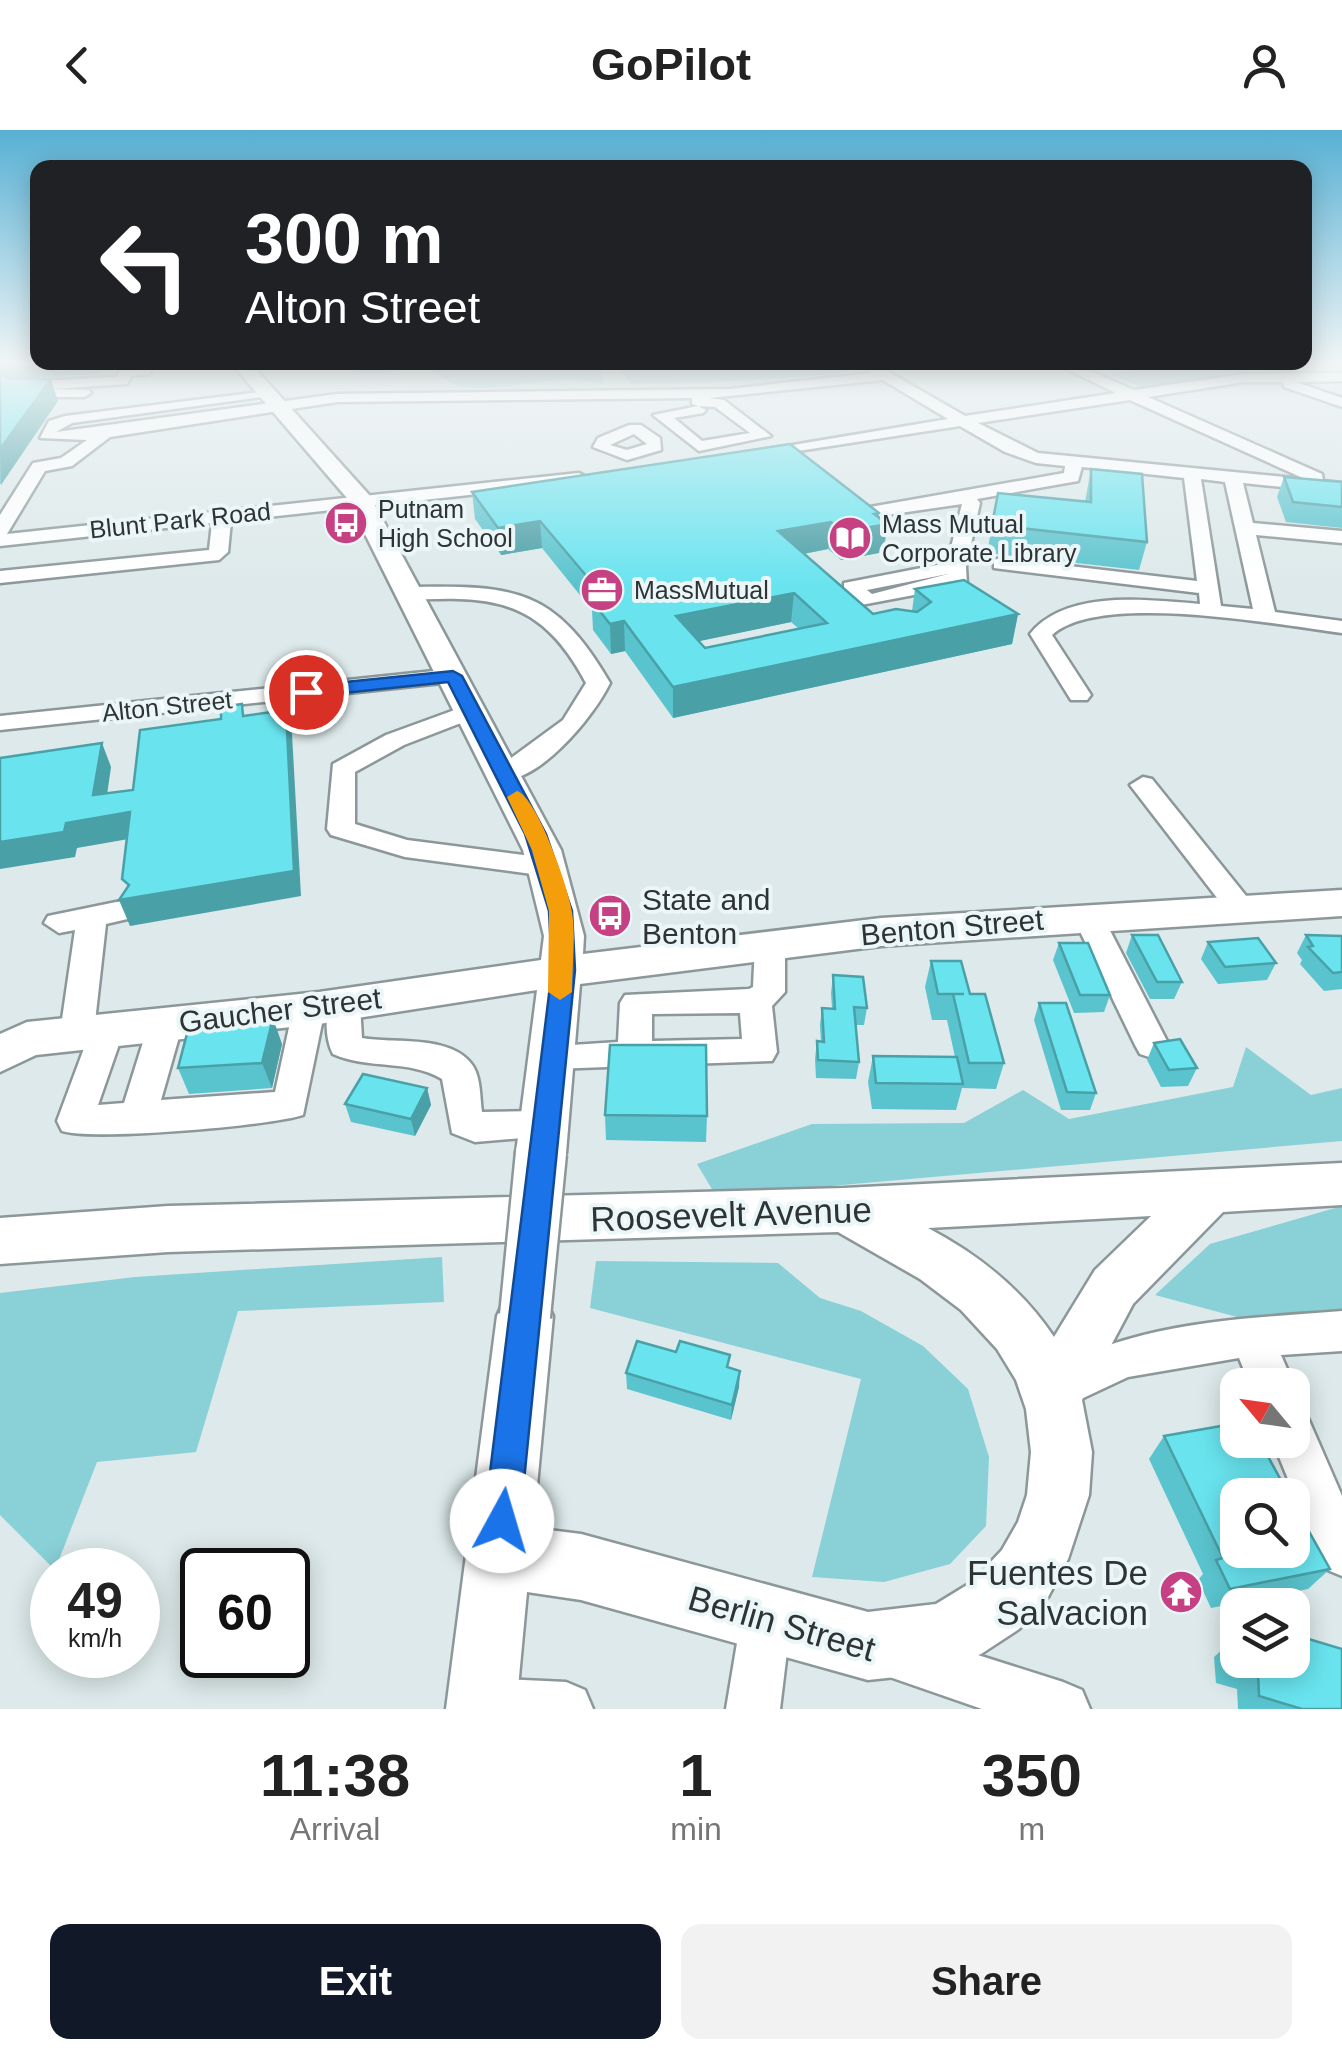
<!DOCTYPE html>
<html lang="en">
<head>
<meta charset="utf-8">
<style>
  body { margin:0; font-family:Arial,sans-serif; background:#f2f2f2; color:#222; height:100vh; display:flex; flex-direction:column; font-size:38px; white-space:nowrap }
  * { box-sizing:border-box; margin:0 }
  p { font-size:32px; color:#767676 }
  .icon { flex:none; width:55px; height:55px; fill:none; stroke:currentColor; stroke-width:2; stroke-linecap:round; stroke-linejoin:round }
  .map { position:relative; height:1579px; overflow:hidden }
  .panel { display:flex; flex-direction:column; background:#fff; flex:1 }
  .panel>* { flex:none }
  .guide { position:absolute; left:30px; top:30px; width:1282px; height:210px; border-radius:20px; box-shadow:0 5px 25px #0003; background:#202124; color:#fff; overflow:hidden }
  .needle { width:65px; rotate:299deg }
  .buttons { position:absolute; left:1220px; top:1238px; display:grid; gap:20px }
  .buttons a { display:grid; place-items:center; width:90px; height:90px; border-radius:20px; background:#fff; box-shadow:0 5px 25px #0003; font-size:50px }
  .speed { position:absolute; left:30px; top:1418px; display:flex; gap:20px; font-size:50px; font-weight:700; text-align:center }
  .speed>* { display:grid; place-content:center; width:130px; height:130px; border-radius:50%; background:#fff; box-shadow:0 5px 25px #0003; line-height:1 }
  .speed small { font-size:25px; font-weight:400 }
  .speed .limit { border:5px solid #111; border-radius:15px; background:#fff; color:#111 }
  .pin { position:absolute; display:grid; place-items:center; width:85px; height:85px; color:#fff; margin:-42px; border:5px solid #fff; border-radius:50%; box-shadow:0 2px 10px #0007 }
  .me { position:absolute; width:110px; margin:-55px; rotate:6deg; stroke-linejoin:round; filter:drop-shadow(0 0 8px #0008) }
  .turn { display:flex; align-items:center; gap:35px; height:210px; padding:0 50px; font-size:45px }
  .turn .icon { width:130px; height:130px; stroke-width:2.5 }
  .turn b { display:block; font-size:70px; line-height:85px }
  .eta { display:flex; justify-content:space-evenly; align-items:center; height:170px; text-align:center }
  .eta b { font-size:60px; font-weight:700; line-height:70px }
  .action { display:flex; gap:20px; margin-top:auto; padding:20px 50px }
  .action a { flex:1; height:115px; border-radius:20px; background:#111827; color:#fff; font-size:40px; font-weight:700; line-height:115px; text-align:center }
  .action a+a { background:#f2f2f2; color:#222 }
  header { display:flex; justify-content:space-between; align-items:center; height:130px; padding:0 50px; background:#fff; font-size:45px; font-weight:700 }
  .map>svg:first-child { display:block }
  .green { fill:#89d0d7 }
  .lines { fill:none; stroke-linecap:round; stroke-linejoin:round }
  .minor-casing { stroke:#8c9799; stroke-width:5 }
  .major-casing { stroke:#8c9799; stroke-width:5 }
  .minor { fill:#fff; fill-rule:evenodd }
  .major { fill:#fff; fill-rule:evenodd }
  .major-bridge-casing { stroke:#8c9799; stroke-width:55; stroke-linecap:butt }
  .major-bridge { stroke:#fff; stroke-width:50 }
  .wall { fill:#5ac4ce; fill-rule:evenodd }
  .shaded-wall { fill:#4aa0a7 }
  .building { fill:#69e4ef; stroke:#4aa0a7; stroke-width:2.5; fill-rule:evenodd }
  .route { fill:#1a73e8; stroke:#114b97; stroke-width:2.5 }
  .slow { fill:#f59e0b }
  .labels { text-anchor:middle; dominant-baseline:central; stroke-width:8; stroke-linejoin:round; paint-order:stroke }
  .far-poi-label { font-size:25px; fill:#2f3334; stroke:#eaf6f7; text-anchor:start }
  .far-street-label { font-size:25px; fill:#2f3334; stroke:#eaf6f7 }
  .poi-label { font-size:30px; fill:#2f3334; stroke:#eaf6f7; text-anchor:start }
  .street-label { font-size:30px; fill:#2f3334; stroke:#eaf6f7 }
  .near-street-label { font-size:35px; fill:#2f3334; stroke:#eaf6f7 }
  .near-poi-label { font-size:35px; fill:#2f3334; stroke:#eaf6f7; text-anchor:end }
</style>
</head>
<body>
<header><svg class="icon" aria-label="back" viewBox="0 0 24 24"><path d="M15 5l-7 7 7 7"/></svg>GoPilot<svg class="icon" aria-label="person" viewBox="0 0 24 24"><circle cx="12" cy="8" r="4"/><path d="M4 21q1-7 8-7t8 7"/></svg></header>
<div class="map">
<svg width="1342" height="1579" viewBox="0 0 1342 1579">
  <rect width="100%" height="100%" fill="#dde9ea"/>
  <g class="green">
    <path d="M343,234h495l10,8c-72,9 -144,10 -217,12l-14,-18 -15,3 2,16c-45,-15 -93,8 -140,2 -15,-2 -26,-16 -43,-17 -27,-2 -49,11 -77,-1z"/>
    <path d="M1129,234h141l44,7 -169,18 -34,-14 28,-6z"/>
    <path d="M1246,917l65,48 31,-7v53l-626,55 -19,-32 115,-40 152,-1 59,-33 46,29 164,-32z"/>
    <path d="M1342,1076v110l-75,9 -112,-30 55,-51z"/>
    <path d="M442,1127l2,45 -206,9 -42,141 -99,10 -42,108 -55,-55v-222l135,-16z"/>
    <path d="M596,1131l182,2 42,35 41,13 62,35 45,43 21,68 -3,69 -36,38 -66,18 -72,-5 49,-198 -271,-71z"/>
  </g>
  <g class="lines">
    <g class="minor-casing">
      <g id="minor">
        <path d="M141,234h14l-6,10 -18,2 -4,8 -75,5 37,1 2,3 -7,4h-67l-7,-4 29,-12 78,-4 4,-8z"/>
        <path d="M861,234h14l90,52 151,-23 -60,-29h18l60,26 110,-16 98,-1v8l-46,1 46,16v9l-58,-20 -1,-5h-39l-96,15 174,77 1,7 19,2v10l-99,-10 10,40 89,8v12l-86,-8 19,77 67,9v12c-63,-8 -243,-42 -290,2l39,60 -4,5h-16l-41,-66c36,-45 118,-34 170,-30l-1,-11 -205,-25v-8l7,-2 196,23 -13,-103 -102,-11 -4,14 -101,18 3,4 -14,64 1,18 -106,20 -17,-14v-8l103,-20 15,-59 -103,15 -9,-5 3,-4 211,-37 1,-7 -29,-3 -31,-11 -45,-26 -207,32 -8,-5 203,-34 -65,-39 -174,18 15,2 47,36 -72,15 -46,-36 45,-9 -6,-2v-6l-355,4 -227,35 -38,29 -27,5 -38,63 572,-61 9,5 -9,5 -348,38 -3,31 -9,8 -219,23v-12l209,-21 3,-27 -212,23v-31l33,-52 28,-5 26,-18 -47,-2 9,-17 16,-5 204,-25 7,4 -204,28 -16,9 281,-38 393,-5 141,-16zM1130,270l175,79 -267,-26 -60,-30zM698,276l17,1 35,26 -48,8 -28,-23 29,-5 3,-3zM1201,349l24,3 28,127 -32,-3zM948,444l-76,20 -5,-4z"/>
        <path d="M629,295h12l19,13 1,12 -34,10 -34,-13 5,-9zM634,304l13,10 -20,6 -17,-5z"/>
        <path d="M410,457c104,-2 145,1 200,96 -15,32 -75,106 -114,96l-4,-5 4,-5 67,-49 23,-37c-30,-56 -63,-83 -128,-84 -18,-1 -38,2 -55,-2l-3,-4z"/>
        <path d="M453,539l11,7 -3,5 -461,49v-14z"/>
        <path d="M471,574l12,7 -4,5 -75,29 -49,27v52l52,16 140,18 10,3 4,6 -4,6 -10,3 -142,-19 -74,-22 -4,-6 6,-65 53,-29z"/>
        <path d="M1143,647l9,2 99,123 5,7 -5,7h-20l-101,-131z"/>
        <path d="M121,771l15,10 -4,7 -26,6 -11,98 12,-4 12,3 5,9 -26,75 26,-2 25,-80 5,-9 12,-3 12,3 5,9 -22,77 114,-8 18,-83 4,-8h24l4,8 -22,106c-33,11 -211,26 -241,16l-5,-10 29,-78 -21,-1 -5,-9 15,-103 -16,3 -15,-10 4,-7z"/>
        <path d="M1088,777l15,10 66,128 -5,9 -12,4 -12,-4 -5,-9 -62,-128z"/>
        <path d="M770,804l11,4 4,7v47l-13,14 5,46 -5,9 -219,8 -12,-4 -5,-9 5,-9 77,-5 2,-39 5,-8 124,-6 4,-2 2,-42 4,-7zM740,883l2,26 -90,2v-27z"/>
        <path d="M344,863l11,4 5,8 2,33c32,6 90,-4 111,28 8,12 7,33 9,46l63,-1 13,4 5,10 -5,10 -83,7 -23,-9 -10,-54c-33,-20 -73,-9 -109,-25 -8,-15 -9,-43 0,-57z"/>
        <path d="M1342,1181v40l-61,4 13,30 -2,3 -42,-3 -11,-27 -111,19 -64,30 -15,-6 -7,-15 7,-15c93,-50 190,-52 293,-60z"/>
        <path d="M1292,1282l16,6 34,78v80l-17,-7 -53,-129h20z"/>
        <path d="M766,1464l18,7 7,18 -11,90h-54l15,-90 7,-18z"/>
        <path d="M899,1500l164,52 19,8 8,19h-108l-101,-35 -8,-18 8,-18z"/>
        <path d="M481,1548l85,4 19,8 8,19h-137l6,-23z"/>
      </g>
    </g>
    <g class="major-casing">
      <g id="major">
        <path d="M232,234h19l119,132 191,354 23,86 -1,18 298,-36 461,-28v26l-461,30 -301,38 -14,169 -8,14 -17,6 -17,-6 -8,-14 21,-163 -218,34 -283,31 -36,17v-38l27,-12 292,-30 222,-32 3,-24 -21,-86 -176,-352z"/>
        <path d="M1342,1033v42l-119,7 -90,92 -51,96 10,52 -3,43 -21,64 -20,38 -29,32 -38,25 -57,20 -56,6 -287,-80 -54,-8 -11,117h-70l51,-393 8,-18 20,-8 20,8 8,18 -20,212 48,6 287,78 68,-8 36,-22 30,-32 16,-28 9,-27 4,-43 -5,-43 -10,-29 -19,-31 -36,-39 -41,-31 -82,-47 -670,20 -168,12v-46l168,-12 676,-18zM1151,1086l-56,54 -41,67c-32,-48 -75,-82 -126,-109z"/>
      </g>
    </g>
    <use href="#minor" class="minor"/>
    <use href="#major" class="major"/>
    <g class="major-bridge-casing">
      <path id="major-bridge" d="M525,1186l16,-163"/>
    </g>
    <use href="#major-bridge" class="major-bridge"/>
  </g>
  <g class="wall">
    <path d="M0,234h105l-6,10 -60,3 -5,2 24,22 -58,84z"/>
    <path d="M1091,339l56,73 -8,28 -152,-17 11,-60 87,9z"/>
    <path d="M1284,347l58,5v46l-56,-6 -9,-25z"/>
    <path d="M472,362l407,26 5,34 -43,8 -13,-11 -24,5 69,60 39,-3 3,-22 103,25 -6,30 -339,74 -48,-67 -14,3 -18,-24 -1,-20 -50,-62 -41,7 -26,-36zM791,492l8,7 -94,19 -7,-7z"/>
    <path d="M1132,805l50,47 -8,17h-24l-24,-46z"/>
    <path d="M1306,805l36,1v53l-18,2 -24,-27 2,-4 -5,-7z"/>
    <path d="M1208,812l68,21 -9,17 -49,4 -17,-25z"/>
    <path d="M1059,813l51,52 -6,17 -30,1 -21,-53z"/>
    <path d="M931,831l39,33 34,69 -8,26 -34,-1 -6,22 -84,-1 -4,-27 5,-26 82,1 -8,-37h-15l-7,-33z"/>
    <path d="M833,845l34,33 -3,17h-8l3,37 -3,17 -40,-1 -1,-19 2,-18 4,1 -1,-17 2,-17h10l-1,-15z"/>
    <path d="M1039,873l57,90 -6,17h-29l-27,-90z"/>
    <path d="M1154,913l43,25 -9,18 -27,1 -14,-27z"/>
    <path d="M282,914l-10,44 -83,6 -11,-26z"/>
    <path d="M427,958l4,17 -16,31 -64,-14 -6,-18z"/>
    <path d="M605,985l102,1 -1,26 -100,-2z"/>
    <path d="M729,1238l10,19 -8,33 -104,-31 -1,-16z"/>
    <path d="M1164,1306l166,133 -22,20 -97,19 -13,-28 5,-6 -54,-115z"/>
    <path d="M1238,1505v25l104,49h-104l-1,-20 -21,-6 -2,-26z"/>
  </g>
  <g class="shaded-wall">
    <path d="M13,234h21l5,13 -30,13 -9,-13v-7z"/>
    <path d="M96,234h9l-6,10z"/>
    <path d="M51,249l7,22 -57,84 -1,-36z"/>
    <path d="M879,383l-1,13 9,-2 -3,28 -43,8 3,-28 30,-18z"/>
    <path d="M540,391l2,27 -41,7 -3,-27z"/>
    <path d="M831,392l-3,27 -52,10 2,-28z"/>
    <path d="M794,463l-3,29 -115,24v-30z"/>
    <path d="M1018,484l-6,30 -339,74v-31z"/>
    <path d="M624,491l1,30 -14,3 -1,-30z"/>
    <path d="M286,580l6,24 9,162 -171,30 -11,-26z"/>
    <path d="M102,613l9,24 -7,49 26,-4 10,25 -63,11 -2,9 -75,12v-27l66,-19 27,-28z"/>
    <path d="M273,888l9,26 -10,44 -10,-25z"/>
    <path d="M427,958l4,17 -16,31 -4,-17z"/>
    <path d="M740,1241l-1,16 -8,33 1,-15z"/>
  </g>
  <g class="building">
    <path d="M0,234h13l-13,6z"/>
    <path d="M0,244l9,5h42l-51,70z"/>
    <path d="M790,314l89,69 -5,1 13,10 -43,8 -13,-10 -53,9 95,83 23,-5 21,3 14,-10 -16,-13 49,-9 54,34 -345,73 -49,-66 -14,3 -19,-24 14,-2 -65,-77 -42,7 -26,-36zM794,463l33,30 -122,25 -29,-32z"/>
    <path d="M1091,339l51,5 5,68 -155,-17 6,-32 93,9z"/>
    <path d="M1284,347l58,5v25l-49,-5z"/>
    <path d="M242,574l1,12 43,-6 8,161 -175,29 10,-15 -7,-6 8,-67 -64,11 -2,9 -64,10v-84l102,-15 -9,52 40,-5 7,-60 81,-11v-12z"/>
    <path d="M1132,805h26l24,47h-25z"/>
    <path d="M1306,805l36,1v36l-9,1 -25,-26 5,-1z"/>
    <path d="M1258,808l18,25 -51,4 -17,-25z"/>
    <path d="M1059,813h29l22,52h-30z"/>
    <path d="M931,831h30l9,33h15l19,69h-35l-16,-69h11h-26z"/>
    <path d="M833,845l30,2 4,31 -13,-1 5,55 -41,-2 -1,-19 7,1 -2,-34 13,1z"/>
    <path d="M1039,873h27l30,90 -29,-1z"/>
    <path d="M273,888l-11,45 -84,5 11,-42z"/>
    <path d="M1180,909l17,29 -28,2 -15,-27z"/>
    <path d="M610,915h96l1,71 -102,-1z"/>
    <path d="M873,926l84,1 6,27 -87,-1z"/>
    <path d="M363,944l64,14 -16,31 -66,-15z"/>
    <path d="M637,1211l39,11 4,-11 50,14 -3,12 13,4 -8,34 -106,-32z"/>
    <path d="M1238,1293v17h21l30,55h-51v55h54v-49l38,68 -100,20 -14,-29 7,-2 -59,-122z"/>
    <path d="M1292,1504l50,15v60h-40l-43,-13 -1,-24 -23,-7 -1,-27 4,2v20h54z"/>
  </g>
  <linearGradient id="sky" x2="0" y2="1"><stop stop-color="#57b0d4"/><stop offset="0.51" stop-color="#f0f5f6"/><stop offset="1" stop-color="#f0f5f6" stop-opacity="0"/></linearGradient>
  <rect width="1342" height="455" fill="url(#sky)"/>
  <path class="route" d="M453,541l9,5 84,158 26,77 3,59 -55,551 -5,13 -13,5 -13,-5 -5,-13 68,-551 -3,-59 -24,-77 -77,-152 -142,15 -9,-5 9,-6z"/>
  <path class="slow" d="M517,661c20,6 52,98 55,121 4,25 0,54 0,80l-12,8 -12,-8 1,-81 -17,-61 -25,-53z"/>
  <defs>
    <g id="bus-disc" transform="scale(2.25)"><circle r="9.5" fill="#c64183" stroke="#eaf6f7"/><path d="M-5-6H5V4H4V6H2V4H-2V6H-4V4H-5ZM-3.5-4V0h7V-4ZM-3.5 1.2v1.5H-2V1.2ZM2 1.2v1.5H3.5V1.2Z" fill="#fff"/></g>
    <g id="library-disc" transform="scale(2.25)"><circle r="9.5" fill="#c64183" stroke="#eaf6f7"/><path d="M-6-4Q-3-5.5-.7-3.5V5Q-3 3-6 4ZM6-4Q3-5.5 .7-3.5V5Q3 3 6 4Z" fill="#fff"/></g>
    <g id="office-disc" transform="scale(2.25)"><circle r="9.5" fill="#c64183" stroke="#eaf6f7"/><path d="M-6-3h4V-5.5h4V-3h4V5H-6ZM-1-4.5V-3h2v-1.5ZM-6 0V1H6V0Z" fill="#fff"/></g>
    <g id="temple-disc" transform="scale(2.25)"><circle r="9.5" fill="#c64183" stroke="#eaf6f7"/><path d="M0-6L5-2H3V0L6.5 2.5H4V6H1.5V3h-3V6H-4V2.5H-6.5L-3 0V-2H-5Z" fill="#fff"/></g>
  </defs>
  <g fill-rule="evenodd">
    <use href="#bus-disc" x="346" y="393"/>
    <use href="#library-disc" x="850" y="408"/>
    <use href="#office-disc" x="602" y="460"/>
    <use href="#bus-disc" x="610" y="786"/>
    <use href="#temple-disc" x="1181" y="1462"/>
  </g>
  <g class="labels">
    <g class="far-poi-label">
      <text x="378" y="379">Putnam<tspan x="378" dy="29">High School</tspan></text>
      <text x="882" y="394">Mass Mutual<tspan x="882" dy="29">Corporate Library</tspan></text>
      <text x="634" y="460">MassMutual</text>
    </g>
    <g class="far-street-label">
      <text transform="translate(180 390) rotate(-6)">Blunt Park Road</text>
      <text transform="translate(167 576) rotate(-6)">Alton Street</text>
    </g>
    <g class="poi-label">
      <text x="642" y="769">State and<tspan x="642" dy="34">Benton</tspan></text>
    </g>
    <g class="street-label">
      <text transform="translate(952 797) rotate(-5)">Benton Street</text>
      <text transform="translate(280 880) rotate(-7)">Gaucher Street</text>
    </g>
    <g class="near-street-label">
      <text transform="translate(731 1084) rotate(-2)">Roosevelt Avenue</text>
      <text transform="translate(782 1493) rotate(16)">Berlin Street</text>
    </g>
    <g class="near-poi-label">
      <text x="1148" y="1442">Fuentes De<tspan x="1148" dy="40">Salvacion</tspan></text>
    </g>
  </g>
</svg>
<div class="buttons">
<a><svg class="needle" viewBox="-14 -14 28 28"><path d="M0-13l5 13h-10z" fill="#e53935"/><path d="M0 13l5-13h-10z" fill="#767676"/></svg></a>
<a><svg class="icon" aria-label="search" viewBox="0 0 24 24"><circle cx="10" cy="10" r="6"/><path d="M15 15l6 6"/></svg></a>
<a><svg class="icon" aria-label="layers" viewBox="0 0 24 24"><path d="M12 4l9 5-9 5-9-5zM3 14l9 5 9-5"/></svg></a>
</div>
<div class="speed"><div>49<small>km/h</small></div><div class="limit">60</div></div>
<div class="pin" style="left:306px;top:562px;background:#d93025"><svg class="icon" aria-label="arrive" viewBox="0 0 24 24"><path d="M6 21V4h12l-3 4 3 4H6"/></svg></div>
<svg class="me" style="left:502px;top:1391px" viewBox="-20 -20 40 40"><circle r="19" fill="#fff"/><path d="M0-13L10 11 0 6-10 11z" fill="#1a73e8"/></svg>
<div class="guide">
<div class="turn"><svg class="icon" aria-label="left" viewBox="0 0 24 24"><path d="M17 20v-9H6M10 6l-5 5 5 5"/></svg><div><b>300 m</b>Alton Street</div></div>
</div>
</div>
<section class="panel">
<div class="eta">
<div><b>11:38</b><p>Arrival</p></div>
<div><b>1</b><p>min</p></div>
<div><b>350</b><p>m</p></div>
</div>
<div class="action"><a>Exit</a><a>Share</a></div>
</section>
</body>
</html>
